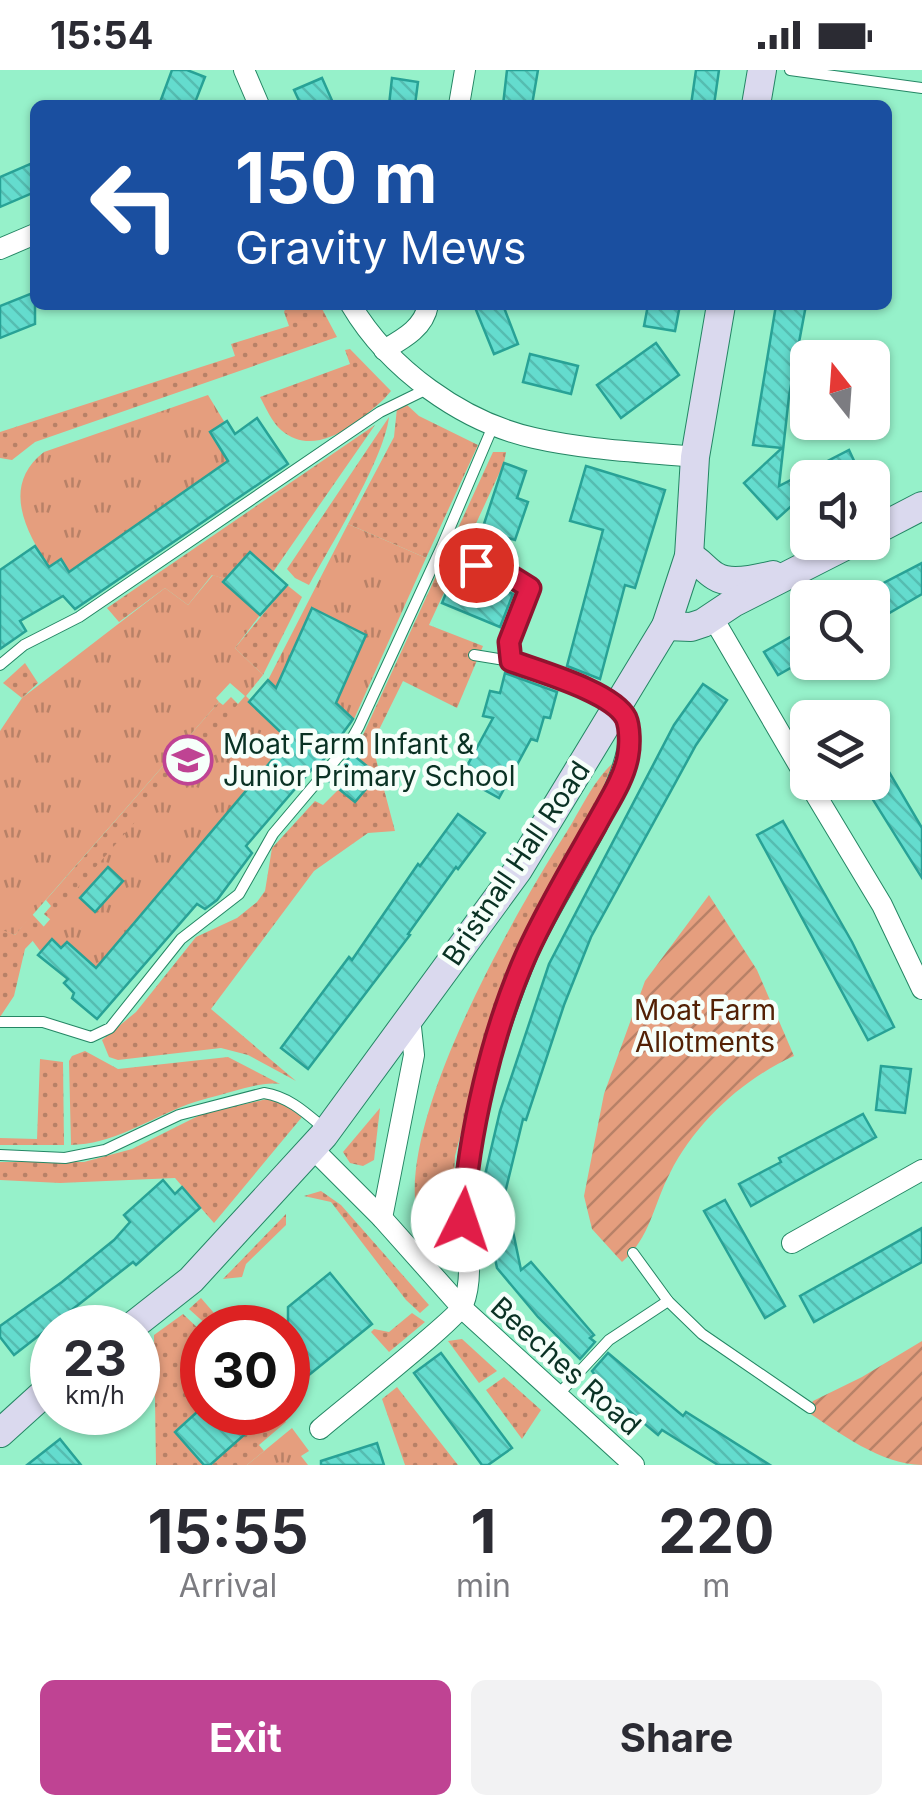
<!DOCTYPE html>
<html lang="en">
<head>
<meta charset="utf-8">
<style>
  body { margin:0; font-family:Inter,sans-serif; background:#f2f2f3; color:#2b2b33; height:100vh; display:flex; flex-direction:column; font-size:38px; white-space:nowrap }
  * { box-sizing:border-box; margin:0 }
  p { font-size:32px; color:#7c7c81 }
  .icon { flex:none; width:55px; height:55px; fill:none; stroke:currentColor; stroke-width:2; stroke-linecap:round; stroke-linejoin:round }
  .map { position:relative; height:1395px; overflow:hidden }
  .drawer { display:flex; flex-direction:column; background:#fff; flex:1 }
  .drawer>* { flex:none }
  .banner { position:absolute; left:30px; top:30px; width:862px; height:210px; border-radius:15px; box-shadow:0 2px 8px #0004; background:#1a4fa0; color:#fff; overflow:hidden }
  .needle { width:65px; rotate:343deg }
  .controls { position:absolute; left:790px; top:270px; display:grid; gap:20px }
  .controls a { display:grid; place-items:center; width:100px; height:100px; border-radius:15px; background:#fff; box-shadow:0 2px 8px #0004; font-size:50px }
  .speed { position:absolute; left:30px; top:1235px; display:flex; gap:20px; font-size:50px; font-weight:700; text-align:center }
  .speed>* { display:grid; place-content:center; width:130px; height:130px; border-radius:50%; background:#fff; box-shadow:0 2px 8px #0004; line-height:1 }
  .speed small { font-size:25px; font-weight:400 }
  .speed .limit { border:15px solid #d22; background:#fff; color:#111 }
  .pin { position:absolute; display:grid; place-items:center; width:85px; height:85px; color:#fff; margin:-42px; border:5px solid #fff; border-radius:50%; box-shadow:0 2px 10px #0007 }
  .me { position:absolute; width:110px; margin:-55px; rotate:4deg; stroke-linejoin:round; filter:drop-shadow(0 0 8px #0008) }
  .turn { display:flex; align-items:center; gap:35px; height:210px; padding:0 40px; font-size:45px }
  .turn .icon { width:130px; height:130px; stroke-width:2.5 }
  .turn b { display:block; font-size:70px; line-height:85px }
  .eta { display:flex; justify-content:space-evenly; align-items:center; height:170px; text-align:center }
  .eta b { font-size:60px; font-weight:700; line-height:70px }
  .primary-button { display:flex; gap:20px; margin-top:auto; padding:20px 40px }
  .primary-button a { flex:1; height:115px; border-radius:15px; background:#bf4393; color:#fff; font-size:40px; font-weight:700; line-height:115px; text-align:center }
  .primary-button a+a { background:#f2f2f3; color:#2b2b33 }
  .status { display:flex; justify-content:space-between; align-items:center; height:70px; padding:0 50px; background:#fff; direction:ltr }
  .status svg { height:28px; fill:currentColor }
  .map>svg:first-child { display:block }
  .grass { fill:url(#grass-dots) }
  .park { fill:url(#park-tufts); fill-rule:evenodd }
  .garden { fill:url(#garden-furrows) }
  .building { fill:url(#building-back-hatch); stroke:#28a296; stroke-width:2.5 }
  .lines { fill:none; stroke-linecap:round; stroke-linejoin:round }
  .lane-casing { stroke:#248664; stroke-width:12 }
  .street-casing { stroke:#248664; stroke-width:22 }
  .secondary-casing { stroke:#248664; stroke-width:30 }
  .lane { stroke:#fff; stroke-width:10 }
  .street { stroke:#fff; stroke-width:20 }
  .secondary { stroke:#dad9ee; stroke-width:28 }
  .route-casing { stroke:#92132f; stroke-width:25 }
  .route { stroke:#e11d48; stroke-width:18 }
  .labels { text-anchor:middle; dominant-baseline:central; stroke-width:9; stroke-linejoin:round; paint-order:stroke }
  .poi-label { font-size:28px; fill:#0a3224; stroke:#f6fffa; text-anchor:start }
  .street-label { font-size:28px; fill:#0a3224; stroke:#f6fffa }
  .park-label { font-size:28px; fill:#532105; stroke:#f6fffa }
</style>
</head>
<body>
<div class="status"><b>15:54</b><svg viewBox="0 0 49 12"><path d="M0 12V9h3v3zM5 12V6h3v6zM10 12V3h3v9zM15 12V0h3v12zM26 1h20v11H26zM47 4h2v5h-2z"/></svg></div>
<div class="map">
<svg width="922" height="1395" viewBox="0 0 922 1395">
  <defs>
    <pattern id="grass-dots" width="8" height="8" patternUnits="userSpaceOnUse" patternTransform="scale(2.5)"><rect width="8" height="8" fill="#e59e7e"/><path d="M2 2h.1M6 6h.1" fill="none" stroke="#b88167" stroke-width="1.8" stroke-linecap="round"/></pattern>
    <pattern id="park-tufts" width="24" height="20" patternUnits="userSpaceOnUse" patternTransform="scale(2.5)"><rect width="24" height="20" fill="#e59e7e"/><path d="M3 7l-1-3M5 7V3M7 7l1-3M15 17l-1-3M17 17v-4M19 17l1-3" fill="none" stroke="#b88167"/></pattern>
    <pattern id="garden-furrows" width="10" height="10" patternUnits="userSpaceOnUse" patternTransform="scale(2.5)"><rect width="10" height="10" fill="#e59e7e"/><path d="M-1 1l2-2M0 10L10 0M9 11l2-2" fill="none" stroke="#b88167"/></pattern>
    <pattern id="building-back-hatch" width="6" height="6" patternUnits="userSpaceOnUse" patternTransform="scale(2.5)"><rect width="6" height="6" fill="#64dcce"/><path d="M-1 5l2 2M0 0l6 6M5-1l2 2" fill="none" stroke="#55bdb1"/></pattern>
  </defs>
  <rect width="100%" height="100%" fill="#96f1ca"/>
  <g class="grass">
    <path d="M287,235h33l17,32 -302,105 -23,18 -12,-2v-26l235,-76 -4,-12 58,-18 -5,-14z"/>
    <path d="M350,279l41,42 -6,7c-26,24 -69,62 -104,32 -9,-8 -15,-22 -21,-33l90,-33 -5,-14z"/>
    <path d="M406,334l13,12 59,29 -52,113 -78,-34 46,-87 3,-29z"/>
    <path d="M389,347c-5,42 -58,128 -80,168l-14,-7 -8,-9z"/>
    <path d="M375,355l-102,147 -23,-20 -25,27 -13,-4 -24,30 -23,-17 -46,34 -12,-14z"/>
    <path d="M493,382h13l-2,11 -75,162 54,21 -26,62 -54,-27 -31,63 23,87 -27,2 -54,38 -103,138 85,72 -48,-26 -27,-7 -103,12 -9,-3 -7,-17 34,-28 60,-75 41,-19 20,-16 8,-11 7,-43 43,-47 8,4 16,-16 17,13 21,-26 -20,-18v-10z"/>
    <path d="M287,515l15,12 -39,78 -28,-27z"/>
    <path d="M25,593l13,20 -16,15 -19,-15z"/>
    <path d="M231,627l8,8 -188,215 -7,-6 7,-8 -5,-6 173,-198 4,3z"/>
    <path d="M613,693l-15,37 -78,142 -34,95 -31,119 -5,102c-112,-51 75,-361 116,-425 14,-22 27,-52 47,-70z"/>
    <path d="M32,844l13,14 -20,21 -11,47 -14,21v-89l15,7z"/>
    <path d="M85,981l33,18 110,-12 52,27c-15,-2 -31,3 -46,7 -17,5 -36,9 -53,16 -37,15 -69,37 -110,38l-2,-84 3,-5z"/>
    <path d="M40,989l23,3 1,83h-64v-7l37,1z"/>
    <path d="M267,1029l18,6 17,12 -88,106 -39,-45 -115,5 -60,-3v-18h84l48,-13 72,-36z"/>
    <path d="M380,1038l-6,52 -11,6 -13,-3 -7,-11z"/>
    <path d="M321,1121l20,14 88,100 -9,8 -14,-13 -75,-98 -27,-6z"/>
    <path d="M286,1144v11l-40,39 -4,13 -19,2z"/>
    <path d="M201,1228l25,29h-17l-20,-18z"/>
    <path d="M412,1243l13,9 -36,30 -18,-20 3,-3 15,3z"/>
    <path d="M183,1244l19,18v80l76,1 8,9 -27,23 5,6 -17,14h-91l-2,-130z"/>
    <path d="M462,1269l35,32 -18,12 -31,-42z"/>
    <path d="M504,1307l37,33 -19,29 -36,-49z"/>
    <path d="M397,1317l3,4 58,74h-53l-23,-66z"/>
  </g>
  <g class="park">
    <path d="M208,325l17,28 3,38 -159,111 -8,-13 -12,8c-22,-34 -49,-81 -5,-115z"/>
    <path d="M348,454l78,34 -72,161 -18,-16 -57,-13 -11,-10z"/>
    <path d="M213,505l12,4 -2,4 37,32 -25,33 28,27 -17,21 43,44 -193,228 -29,-26 -6,6 -9,-9 -11,13 -9,-12 213,-244 -15,-13 -14,15 3,4 -204,233 -15,-6v-198l22,-33 143,-110 23,17zM108,798l-13,44h-1l-14,-14z"/>
    <path d="M292,1358l17,23 -8,5 7,9h-61z"/>
  </g>
  <g class="garden">
    <path d="M709,825l48,75 37,86c-51,23 -98,66 -124,117 -16,30 -20,66 -48,89l-30,-33 -8,-33 20,-102 41,-113z"/>
    <path d="M922,1271v124c-40,0 -84,-33 -116,-54l7,-10 49,-24z"/>
  </g>
  <g class="building">
    <path d="M172,0h15l18,7 -11,28h-35z"/>
    <path d="M507,0h31l-6,35h-29z"/>
    <path d="M696,0h23l-5,35h-23z"/>
    <path d="M322,8l12,27h-33l-7,-15z"/>
    <path d="M392,8l26,4 -3,23h-26z"/>
    <path d="M30,94l5,10v18l-35,15v-30z"/>
    <path d="M35,222v32l-35,14v-32z"/>
    <path d="M474,235h29l15,39 -24,10z"/>
    <path d="M648,235h32l-5,26 -31,-5z"/>
    <path d="M776,235h30l-17,91 -10,90 70,-36 13,28h-54v13l-31,28 -33,-36 38,-35 -29,-3z"/>
    <path d="M656,273l23,32 -58,43 -24,-33z"/>
    <path d="M530,284l48,12 -7,28 -48,-12z"/>
    <path d="M257,348l31,46 -213,145 -12,-13 -43,25 6,10 -26,18v-79l35,-24 14,21 12,-8 8,13 159,-111 -18,-29 17,-11 8,13z"/>
    <path d="M504,393l22,8 -9,27 11,4 -13,38 -33,-10z"/>
    <path d="M586,396l79,24 -30,98 -10,-3 -25,94 -33,-13 36,-136 -33,-9z"/>
    <path d="M250,482l37,33 -27,30 -37,-33z"/>
    <path d="M922,493v31l-50,29v-34z"/>
    <path d="M456,499l57,25 -13,33 -58,-24z"/>
    <path d="M312,538l54,27 -30,68 17,16 -2,3 -35,48 -3,-2 -67,78 6,7 -35,47 -12,9 -8,-5 -100,115 -25,-21 2,-5 -10,-10 4,-4 -30,-24 14,-16 9,9 6,-6 29,26 193,-228 -40,-38 19,-22 8,8z"/>
    <path d="M801,561l7,12v15l-30,17 -14,-23z"/>
    <path d="M505,603l52,19 -7,26 -6,-1 -7,24 -6,-2 -32,59 -38,-21 32,-59 -10,-2 7,-25 10,2z"/>
    <path d="M703,614l24,16 -31,45 -105,192 -27,68 -38,115 -3,-1 -18,74 16,77 10,-8 63,73 -4,3 5,4 -15,17 -42,-42 -41,-49 -16,-76 19,-81 49,-147 125,-239z"/>
    <path d="M872,673l50,85v50l-57,-91 7,-4z"/>
    <path d="M352,684l26,21 -23,27 -26,-21z"/>
    <path d="M458,744l27,19 -27,36 -2,-2 -48,67 2,1 -102,134 -27,-21 68,-91 3,3 66,-96 2,2z"/>
    <path d="M783,751l69,121 42,85 -26,13 -111,-205z"/>
    <path d="M108,797l15,14 -28,31 -15,-14z"/>
    <path d="M881,996l30,3 -6,44 -29,-3z"/>
    <path d="M863,1044l13,23 -125,69 -12,-22 42,-22 -2,-4z"/>
    <path d="M163,1110l12,14 7,-7 18,21 -64,57 -3,-3 -119,93 -14,-18v-11l62,-44 52,-42 16,-18 -6,-7z"/>
    <path d="M725,1130l60,106 -20,12 -61,-107z"/>
    <path d="M922,1158v34l-108,60 -14,-26z"/>
    <path d="M330,1203l42,51 -73,59 -11,-13v-63z"/>
    <path d="M441,1283l71,95 -24,17h-6l-68,-92z"/>
    <path d="M608,1283l75,63 3,-4 84,53h-52l-56,-35 -4,5 -67,-56 4,-4 -3,-4z"/>
    <path d="M197,1342h73l-60,53h-6l-29,-33z"/>
    <path d="M60,1369l21,26h-54z"/>
    <path d="M377,1373l7,22h-63v-4z"/>
  </g>
  <g class="lines">
    <g class="lane-casing">
      <g id="lane">
        <path d="M790,0l132,18"/>
        <path d="M474,585l37,6"/>
        <path d="M0,595l24,-20 55,-28 301,-205 49,-24"/>
        <path d="M0,952h43l48,15 19,-9 71,-89 58,-45 34,-60 76,-90 10,-18 83,-180 51,-120"/>
        <path d="M0,1085l65,3 40,-8 74,-35 85,-22c26,4 43,21 62,37"/>
        <path d="M633,1183l35,48 34,33 108,74"/>
        <path d="M556,1327l53,-57 59,-39"/>
      </g>
    </g>
    <g class="street-casing">
      <g id="street">
        <path d="M244,0l15,35"/>
        <path d="M459,35l6,-35"/>
        <path d="M0,179l35,-15"/>
        <path d="M351,235c38,64 111,117 183,133 53,12 108,14 161,19"/>
        <path d="M384,280c19,-11 40,-22 44,-45"/>
        <path d="M713,548l95,163"/>
        <path d="M808,712l74,123 40,84"/>
        <path d="M312,1078l70,70 81,91 171,156"/>
        <path d="M382,1148l32,-163 -4,-37"/>
        <path d="M792,1173l130,-73"/>
        <path d="M320,1359c20,-17 139,-112 143,-124 14,-34 -1,-82 2,-120 8,-76 32,-156 61,-227 22,-56 113,-180 102,-234 -6,-29 -91,-53 -117,-63l-2,-19 21,-53 -15,-10 -39,-14"/>
      </g>
    </g>
    <g class="secondary-casing">
      <g id="secondary">
        <path d="M756,35l6,-35"/>
        <path d="M872,462l50,-26"/>
        <path d="M689,486c11,5 16,14 26,20 15,10 42,3 58,-1"/>
        <path d="M666,556l25,1 12,-4 30,-20 120,-61"/>
        <path d="M130,1258l61,-48 133,-145 194,-265 148,-244 23,-70 6,-99 26,-152"/>
        <path d="M0,1363l52,-47"/>
      </g>
    </g>
    <use href="#lane" class="lane"/>
    <use href="#street" class="street"/>
    <use href="#secondary" class="secondary"/>
  </g>
  <g class="lines">
    <g class="route-casing">
      <path id="route" d="M463,1150c5,-85 29,-189 64,-267 20,-44 45,-86 69,-128 11,-21 28,-45 32,-69 2,-10 2,-29 -2,-38 -13,-26 -88,-47 -115,-57l-2,-19 21,-54 -16,-10 -38,-13"/>
    </g>
    <use href="#route" class="route"/>
  </g>
  <defs>
    <g id="school-ring" transform="scale(2.5)"><circle r="9.5" fill="#f6fffa" stroke="#bf4393" stroke-width="1.5"/><path d="M0-5L7-2L0 1L-7-2ZM-4 1L0 2.5L4 1V4Q0 6-4 4Z" fill="#bf4393"/></g>
  </defs>
  <g fill-rule="evenodd">
    <use href="#school-ring" x="188" y="690"/>
  </g>
  <g class="labels">
    <g class="poi-label">
      <text x="223" y="674">Moat Farm Infant &amp;<tspan x="223" dy="32">Junior Primary School</tspan></text>
    </g>
    <g class="street-label">
      <text transform="translate(516 793) rotate(-56)">Bristnall Hall Road</text>
      <text transform="translate(566 1296) rotate(42)">Beeches Road</text>
    </g>
    <g class="park-label">
      <text x="705" y="940">Moat Farm<tspan x="705" dy="32">Allotments</tspan></text>
    </g>
  </g>
</svg>
<div class="controls">
<a><svg class="needle" viewBox="-14 -14 28 28"><path d="M0-13l5 13h-10z" fill="#e53935"/><path d="M0 13l5-13h-10z" fill="#7c7c81"/></svg></a>
<a><svg class="icon" aria-label="sound" viewBox="0 0 24 24"><path d="M4 9h4l5-4v14l-5-4H4zM17 9q2 3 0 6"/></svg></a>
<a><svg class="icon" aria-label="search" viewBox="0 0 24 24"><circle cx="10" cy="10" r="6"/><path d="M15 15l6 6"/></svg></a>
<a><svg class="icon" aria-label="layers" viewBox="0 0 24 24"><path d="M12 4l9 5-9 5-9-5zM3 14l9 5 9-5"/></svg></a>
</div>
<div class="speed"><div>23<small>km/h</small></div><div class="limit">30</div></div>
<div class="pin" style="left:476px;top:495px;background:#d93025"><svg class="icon" aria-label="arrive" viewBox="0 0 24 24"><path d="M6 21V4h12l-3 4 3 4H6"/></svg></div>
<svg class="me" style="left:463px;top:1150px" viewBox="-20 -20 40 40"><circle r="19" fill="#fff"/><path d="M0-13L10 11 0 6-10 11z" fill="#e11d48"/></svg>
<div class="banner">
<div class="turn"><svg class="icon" aria-label="left" viewBox="0 0 24 24"><path d="M17 20v-9H6M10 6l-5 5 5 5"/></svg><div><b>150 m</b>Gravity Mews</div></div>
</div>
</div>
<section class="drawer">
<div class="eta">
<div><b>15:55</b><p>Arrival</p></div>
<div><b>1</b><p>min</p></div>
<div><b>220</b><p>m</p></div>
</div>
<div class="primary-button"><a>Exit</a><a>Share</a></div>
</section>
</body>
</html>
